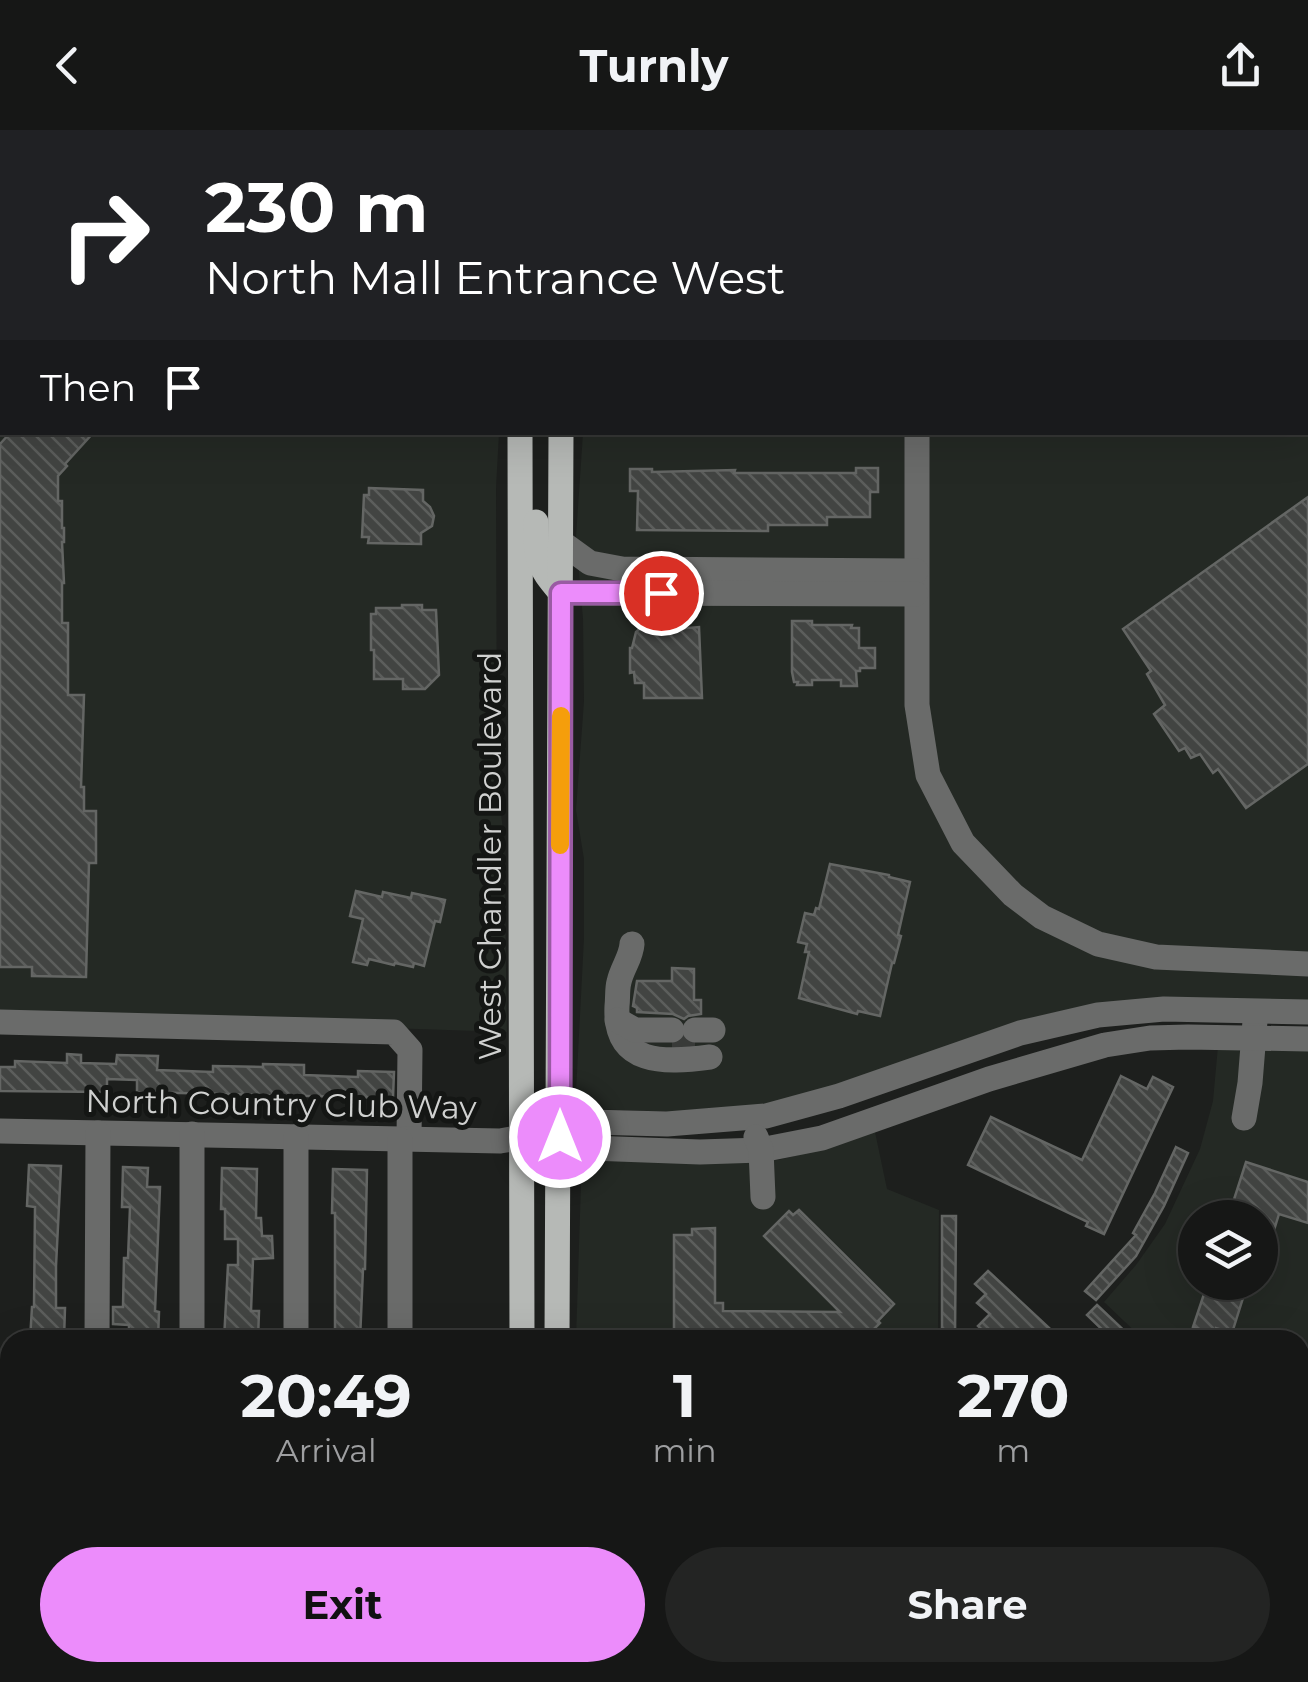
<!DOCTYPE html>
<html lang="en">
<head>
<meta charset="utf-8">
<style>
  body { margin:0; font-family:Montserrat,sans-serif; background:#232423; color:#f1f3f6; height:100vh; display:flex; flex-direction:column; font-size:38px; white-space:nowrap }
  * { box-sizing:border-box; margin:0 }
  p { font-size:32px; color:#9e9fa1 }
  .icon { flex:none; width:55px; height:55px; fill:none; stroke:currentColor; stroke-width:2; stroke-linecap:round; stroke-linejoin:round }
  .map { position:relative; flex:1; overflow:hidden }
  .panel { position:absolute; left:0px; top:1200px; width:1310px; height:352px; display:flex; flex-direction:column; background:#161716; border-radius:30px 30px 0 0; box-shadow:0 10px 40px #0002,0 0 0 2px #353635 }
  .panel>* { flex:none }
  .guide { position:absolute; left:0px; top:0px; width:1310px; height:305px; box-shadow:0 10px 40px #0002,0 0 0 2px #353635; background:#202124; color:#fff; overflow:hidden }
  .tools { position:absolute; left:1178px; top:1070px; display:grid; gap:20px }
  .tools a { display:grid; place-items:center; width:100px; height:100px; border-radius:50%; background:#161716; box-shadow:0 10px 40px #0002,0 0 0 2px #353635; font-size:50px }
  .pin { position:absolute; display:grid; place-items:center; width:85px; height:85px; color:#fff; margin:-42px; border:5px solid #fff; border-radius:50%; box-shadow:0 2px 10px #0007 }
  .me { position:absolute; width:110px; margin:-55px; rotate:0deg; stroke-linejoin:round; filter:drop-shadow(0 0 8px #0008) }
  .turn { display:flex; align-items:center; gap:35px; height:210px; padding:0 40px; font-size:45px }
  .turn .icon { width:130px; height:130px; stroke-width:2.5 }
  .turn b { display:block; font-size:70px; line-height:85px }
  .then { display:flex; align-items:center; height:95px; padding:0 40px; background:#0003; gap:20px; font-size:38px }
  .eta { display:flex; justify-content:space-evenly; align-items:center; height:170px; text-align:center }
  .eta b { font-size:60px; font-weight:700; line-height:70px }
  .button { display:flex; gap:20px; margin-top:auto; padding:20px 40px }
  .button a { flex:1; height:115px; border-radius:60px; background:#ec8cfb; color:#111; font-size:40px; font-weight:700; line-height:115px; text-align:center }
  .button a+a { background:#232423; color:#f1f3f6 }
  header { display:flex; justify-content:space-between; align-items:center; height:130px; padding:0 40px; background:#161716; font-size:45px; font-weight:700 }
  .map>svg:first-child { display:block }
  .built { fill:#242924; fill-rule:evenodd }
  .building { fill:url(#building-back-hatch); stroke:#646664; stroke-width:2.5 }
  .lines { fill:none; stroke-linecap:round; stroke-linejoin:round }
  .minor-tunnel { stroke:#383a38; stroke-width:25; stroke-dasharray:25 12; stroke-linecap:butt }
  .minor { stroke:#6a6b6a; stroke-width:25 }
  .major { stroke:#b6b9b6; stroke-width:25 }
  .route-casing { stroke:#995ba3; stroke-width:25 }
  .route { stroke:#ec8cfb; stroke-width:18 }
  .slow { stroke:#f59e0b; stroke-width:18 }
  .labels { text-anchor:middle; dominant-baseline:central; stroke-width:10; stroke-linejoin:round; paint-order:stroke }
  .street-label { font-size:32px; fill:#d0d1d0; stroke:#141614 }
</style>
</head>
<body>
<header><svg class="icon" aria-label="back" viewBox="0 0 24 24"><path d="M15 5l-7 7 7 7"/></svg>Turnly<svg class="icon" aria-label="share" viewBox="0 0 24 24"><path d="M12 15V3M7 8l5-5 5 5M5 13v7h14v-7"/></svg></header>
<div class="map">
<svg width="1308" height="1552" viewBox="0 0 1308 1552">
  <defs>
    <pattern id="building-back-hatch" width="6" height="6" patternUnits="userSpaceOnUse" patternTransform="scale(2.5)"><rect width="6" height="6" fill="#424442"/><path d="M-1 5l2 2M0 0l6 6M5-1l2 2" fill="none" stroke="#5c5e5c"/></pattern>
  </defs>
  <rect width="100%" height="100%" fill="#1d1f1d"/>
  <g class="built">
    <path d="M179,0h326v2h-330z"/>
    <path d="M584,0h724v871l-210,2 -68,15 -222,77 -43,10 -83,7 -93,-3 -8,-5 -5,-6v-6l8,-154v-79l-8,-49 8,-109 -1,-82 -7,-82 7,-104 725,-1v-300h-724z"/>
    <path d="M2,151v151l497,1 -3,54 1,297 7,53 3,195 -507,-17v-732z"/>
    <path d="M1218,916l90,4v295l-8,9v-14h-156l-40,-38 32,-37 29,-41 35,-75 13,-48zM1195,1088h65v64h-65z"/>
    <path d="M875,1002l12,57 52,21 -1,130h-362l5,-157 3,-16 10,-7 142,2 42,-2 56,-14z"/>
    <path d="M1300,1383l8,2v167h-173l3,-9 162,-1z"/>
    <path d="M570,1542l288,1v9h-288z"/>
  </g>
  <g class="building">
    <path d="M11,302h83l-29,32 2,2 -9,10v25h4v27h2v14h-2l2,41h-2v40h6v72h16l-3,92h3v24h12v52h-7l-3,114 -54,-1v-9h-32v-523z"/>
    <path d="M856,338h22v24h-8v25h-43v8h-59v6l-131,-1 1,-39h-8v-22h22v3l83,-2 -1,3h122z"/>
    <path d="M369,358l54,2v11l7,6 4,9 -2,10 -11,7v11l-53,-1 1,-6h-7l2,-42h5z"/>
    <path d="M1308,367v267l-62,44 -28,-39 -5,4 -13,-19 -9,4 -6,-10 -6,3 -25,-37 11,-9 -18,-31 4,-3 -28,-42z"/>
    <path d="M402,475h20v5h14l3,65 -14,14h-22v-10h-29v-29h-3v-36h5v-6h26z"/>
    <path d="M792,491h20v4h40l-1,3h8v20h16v20h-15v3h-4l1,15h-16v-6h-29v5h-15l1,-3h-4l-2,-10z"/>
    <path d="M645,494l10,1 8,5 36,-3 3,71h-58v-15h-9l-1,-11 -4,1v-25h2l4,-16z"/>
    <path d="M830,734l59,11v2l21,5 -12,53 3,1 -7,27h-2l-12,53 -22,-5 -1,3 -58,-16 10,-46h-4l2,-8 -9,-2 7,-29 9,2 2,-7 3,1z"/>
    <path d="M356,761l26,6 1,-5 28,6 1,-5 33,7 -5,22 -5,-1 -11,45 -10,-3 -1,4 -18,-4 -1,2 -25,-6 -2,6 -14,-3 10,-43 -13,-3z"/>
    <path d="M672,838l22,1v31h7v14l-13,2 -4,3 -11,-5 -36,-2v-4l-4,-2 4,-25h35z"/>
    <path d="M67,924l14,1v8l35,1 1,-9 41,1 -1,14 56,2v-6l50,1v-3l41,1v10l54,2v-6l36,1 -1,26 -256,-6v-12l-30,-1v13l-107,-1v-24h15v-6l52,2z"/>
    <path d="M1121,946l26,13 6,-12 20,10 -69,147 -18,-8 2,-4 -120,-57 23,-48 91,43z"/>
    <path d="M1176,1017l12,6 -24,53 -28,50 -40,44 -11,-9 51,-56 -3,-2 22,-40z"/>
    <path d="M1246,1032l62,20v41l-29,-9 -8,26 -11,-4v-18h-32z"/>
    <path d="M29,1035l32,1 -5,100v42h9l-1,31 -34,1 2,-33h2l1,-100 -8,-1z"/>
    <path d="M123,1037l25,1 -1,19h13l-5,124 4,1 -1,28h-29v-15l-16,-1v-17h10l1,-49h4l2,-51h-8z"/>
    <path d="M222,1038l35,1 -1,49h5l1,18h10l1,22 -20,1 -2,52h8l-1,29h-34l4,-75h10v-26h-13v-30h-4z"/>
    <path d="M333,1039l34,1 -2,99h-2l-3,71h-25v-127h-3z"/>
    <path d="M799,1080l95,94 -16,17 2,2 -17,17h-189v-105h18v-6l23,-1v75h8v8l117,1 -76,-76 25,-25 4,4z"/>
    <path d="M942,1086h14l-1,122h-13z"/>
    <path d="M988,1141l74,69h-69l-15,-14 12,-12 -13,-11 9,-9 -11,-10z"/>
    <path d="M1208,1152h40l-16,51 -16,-5 -2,6 -21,-7z"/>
    <path d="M1097,1175l37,35h-21l-26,-25z"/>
  </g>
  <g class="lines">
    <path class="minor-tunnel" d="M672,916h23"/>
    <g class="minor">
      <path d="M107,2l3,-2"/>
      <path d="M146,2l4,-2"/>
      <path d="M918,2v-2"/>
      <path d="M0,106l2,-3"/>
      <path d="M0,137l2,-3"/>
      <path d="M917,302v273l11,70 35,68 50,52 29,22 56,27 58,13 152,7"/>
      <path d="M561,412l29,21 32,6 294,2"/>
      <path d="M561,463l355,1"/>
      <path d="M632,814c-1,14 -10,24 -13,38 -2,7 -1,16 -2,24 -3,60 48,57 93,51"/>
      <path d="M617,890l18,10h37"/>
      <path d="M0,892l394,10 16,18 -1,89"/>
      <path d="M695,900h18"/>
      <path d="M1244,988l6,-35 5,-62"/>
      <path d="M0,1001l500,10 22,-4h38l30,11 110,4 61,-2 61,-12 167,-59 116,-34 45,-7 38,-1 120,2"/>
      <path d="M296,1007v203"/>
      <path d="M560,1007l29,-15 78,2 99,-8 73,-20 181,-63 78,-18 66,-6 144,3"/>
      <path d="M756,1007l5,13 2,47"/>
      <path d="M400,1010v200"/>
      <path d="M97,1210l1,-207"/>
      <path d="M192,1210v-206"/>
      <path d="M1303,1369l5,-11"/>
      <path d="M296,1542v10"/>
      <path d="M95,1552v-10"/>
      <path d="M192,1552v-10"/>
      <path d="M401,1552v-10"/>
      <path d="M685,1552v-10"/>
      <path d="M1107,1552l10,-10"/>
    </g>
    <g class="major">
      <path d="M520,2v-2"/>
      <path d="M561,2v-2"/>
      <path d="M520,302l2,908"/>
      <path d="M536,392c0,37 0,42 25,71"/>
      <path d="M557,1210l4,-908"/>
      <path d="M521,1542v10"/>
      <path d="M554,1542v10"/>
    </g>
  </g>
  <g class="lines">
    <g class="route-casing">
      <path id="route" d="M560,1007l1,-544h100"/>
    </g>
    <use href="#route" class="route"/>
    <path class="slow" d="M560,715l1,-129"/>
  </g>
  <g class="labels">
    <g class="street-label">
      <text transform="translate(489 726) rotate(-90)">West Chandler Boulevard</text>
      <text transform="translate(281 974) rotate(1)">North Country Club Way</text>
    </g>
  </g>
</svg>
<div class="tools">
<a><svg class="icon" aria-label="layers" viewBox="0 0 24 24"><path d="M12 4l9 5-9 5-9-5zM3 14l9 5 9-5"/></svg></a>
</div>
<div class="pin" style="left:661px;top:463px;background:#d93025"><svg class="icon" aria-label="arrive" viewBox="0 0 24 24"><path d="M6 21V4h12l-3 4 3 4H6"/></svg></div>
<svg class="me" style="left:560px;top:1007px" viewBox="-20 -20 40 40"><circle r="17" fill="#ec8cfb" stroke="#fff" stroke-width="3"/><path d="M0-11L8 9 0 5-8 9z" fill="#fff"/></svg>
<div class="guide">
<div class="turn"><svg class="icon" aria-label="right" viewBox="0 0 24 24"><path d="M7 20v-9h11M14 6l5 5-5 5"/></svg><div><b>230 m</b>North Mall Entrance West</div></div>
<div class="then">Then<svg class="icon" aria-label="arrive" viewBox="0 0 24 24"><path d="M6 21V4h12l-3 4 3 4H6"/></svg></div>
</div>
<section class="panel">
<div class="eta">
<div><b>20:49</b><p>Arrival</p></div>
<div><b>1</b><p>min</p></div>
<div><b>270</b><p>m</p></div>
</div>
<div class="button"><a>Exit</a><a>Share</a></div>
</section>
</div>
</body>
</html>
